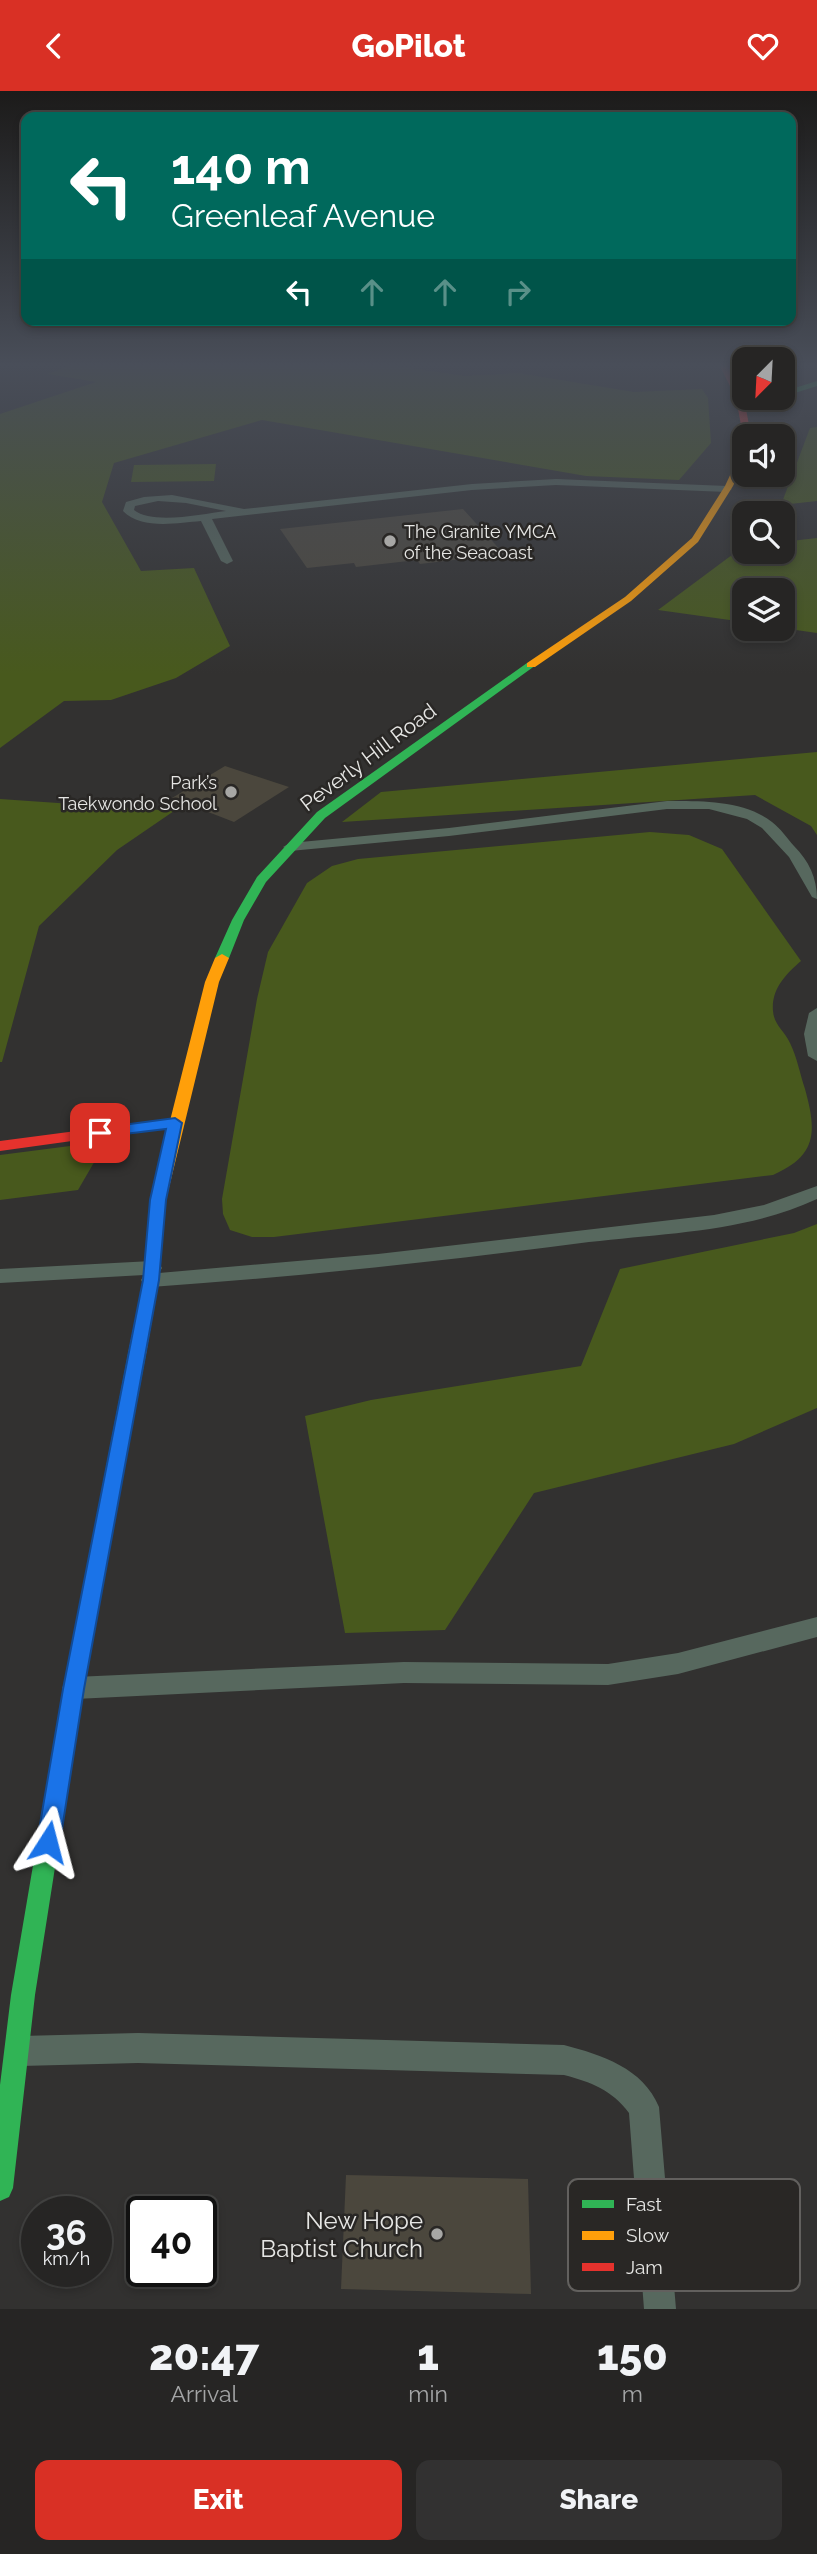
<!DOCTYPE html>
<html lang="en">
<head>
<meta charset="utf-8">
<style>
  body { margin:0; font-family:Raleway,sans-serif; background:#323131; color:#f1f3f6; height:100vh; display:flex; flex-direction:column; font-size:26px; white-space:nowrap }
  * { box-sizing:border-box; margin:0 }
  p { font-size:23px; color:#a4a5a6 }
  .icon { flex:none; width:38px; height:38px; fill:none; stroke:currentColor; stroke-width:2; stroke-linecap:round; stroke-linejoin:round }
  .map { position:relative; height:2218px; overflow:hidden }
  .sheet { display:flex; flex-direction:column; background:#262524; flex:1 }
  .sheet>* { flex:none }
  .top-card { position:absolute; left:21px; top:21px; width:775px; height:214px; border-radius:14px; box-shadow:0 4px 10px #0003,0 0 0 2px #424241; background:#00695c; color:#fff; overflow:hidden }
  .needle { width:46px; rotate:204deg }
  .controls { position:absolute; left:732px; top:256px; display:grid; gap:14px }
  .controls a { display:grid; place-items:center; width:63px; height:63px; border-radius:14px; background:#262524; box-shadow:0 4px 10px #0003,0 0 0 2px #424241; font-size:35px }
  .speed { position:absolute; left:21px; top:2105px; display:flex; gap:14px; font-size:35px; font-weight:700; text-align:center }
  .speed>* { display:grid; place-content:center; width:91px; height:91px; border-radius:50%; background:#262524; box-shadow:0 4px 10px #0003,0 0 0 2px #424241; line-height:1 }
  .speed small { font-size:18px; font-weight:400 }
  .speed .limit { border:4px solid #111; border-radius:10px; background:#fff; color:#111 }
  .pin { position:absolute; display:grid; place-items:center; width:60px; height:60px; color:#fff; margin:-30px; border-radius:14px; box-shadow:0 4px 10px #0006 }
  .me { position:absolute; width:77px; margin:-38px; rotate:9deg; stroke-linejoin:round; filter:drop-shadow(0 0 5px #0008) }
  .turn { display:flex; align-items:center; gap:24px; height:147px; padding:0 35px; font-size:32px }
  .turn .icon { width:91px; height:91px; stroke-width:2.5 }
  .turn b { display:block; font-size:49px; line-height:60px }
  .lanes { display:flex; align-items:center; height:66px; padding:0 35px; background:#0003; justify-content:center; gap:35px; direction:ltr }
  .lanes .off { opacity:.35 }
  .eta { display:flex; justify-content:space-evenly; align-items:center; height:119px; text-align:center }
  .eta b { font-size:42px; font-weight:800; line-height:49px }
  .cta { display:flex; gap:14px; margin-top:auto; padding:14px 35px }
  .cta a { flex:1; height:80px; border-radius:14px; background:#d93025; color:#fff; font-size:28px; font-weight:800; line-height:80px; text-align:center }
  .cta a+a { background:#323131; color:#f1f3f6 }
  header { display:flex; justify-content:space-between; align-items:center; height:91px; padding:0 35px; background:#d93025; color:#fff; font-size:32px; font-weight:800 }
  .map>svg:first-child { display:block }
  .green { fill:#48591d }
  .building { fill:#4b473d }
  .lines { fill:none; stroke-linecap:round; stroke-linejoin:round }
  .lane { fill:#57685e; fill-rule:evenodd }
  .fast { fill:#30b455; fill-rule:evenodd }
  .slow { fill:#ff9f0a; fill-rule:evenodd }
  .jam { fill:#e5322d; fill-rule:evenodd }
  .route { fill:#1a73e8; stroke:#114b97; stroke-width:2 }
  .poi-dot { fill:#a7a7a5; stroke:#292725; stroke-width:2.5 }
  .labels { text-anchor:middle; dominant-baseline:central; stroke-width:5; stroke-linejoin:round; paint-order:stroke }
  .far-poi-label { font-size:18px; fill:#e6e6e4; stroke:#292725; text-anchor:start }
  .street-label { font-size:21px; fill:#e6e6e4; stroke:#292725 }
  .near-poi-label { font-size:24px; fill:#e6e6e4; stroke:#292725; text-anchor:end }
  .key { fill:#292725; stroke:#62605e; stroke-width:2 }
  .key-label { font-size:19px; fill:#e6e6e4 }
</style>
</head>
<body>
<header><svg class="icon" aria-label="back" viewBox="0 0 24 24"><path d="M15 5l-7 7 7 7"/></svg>GoPilot<svg class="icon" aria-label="heart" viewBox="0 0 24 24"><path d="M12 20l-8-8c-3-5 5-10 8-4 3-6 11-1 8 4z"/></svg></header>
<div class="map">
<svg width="817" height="2218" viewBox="0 0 817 2218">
  <rect width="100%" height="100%" fill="#323130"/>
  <g class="green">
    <path d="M72,273h311l82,12 53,-3 116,19 68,-3 6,9 3,45 -32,37 -93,-4 -324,-56 -148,43 -12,39 39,69 53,-3 36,78 -54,32 -65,22 -47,1 -64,47v-334l96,-32 -48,-8z"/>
    <path d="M817,336v74l-36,4 29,-77z"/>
    <path d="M216,373l-2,17 -83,1 3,-17z"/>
    <path d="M817,447v95l-35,-5v-38h-38v32l-86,-12 86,-64v5h38v-9z"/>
    <path d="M817,661v83l-6,-9 -56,-31 -413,27 39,-30z"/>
    <path d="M0,708l174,12 -57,39 -78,76 -37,136h-2z"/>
    <path d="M650,741l39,3 33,14 79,112c-15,13 -30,28 -28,50 1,14 11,19 17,32 7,14 10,31 15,46 12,43 12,67 -32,86l-499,62h-22l-22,-7 -7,-16 -1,-15 35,-200 11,-47 39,-69 25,-17 26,-7z"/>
    <path d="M70,1055l26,13 -18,31 -78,10v-45z"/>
    <path d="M817,1133v184l-83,36 -200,49 -89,137 -100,3 -40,-217 66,-16 210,-34 39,-97 174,-36z"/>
  </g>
  <g class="building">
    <path d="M463,418l41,45 -84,10 -3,-4 -61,7 -2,-4 -47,5 -27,-39z"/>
    <path d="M225,675l64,21 -55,35 -62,-24z"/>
    <path d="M346,2084l182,4 3,115 -190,-5z"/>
  </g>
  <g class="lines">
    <g class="lane">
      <path d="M556,388l171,7 5,3 -5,3 -171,-7 -84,5 -260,29 21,42 -6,3 -6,-3 -20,-40c-24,2 -60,9 -78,-10l3,-9 18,-5 28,-2 72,14 228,-25zM158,410l28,2 40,8c-24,3 -73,14 -92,-1l1,-4z"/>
      <path d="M667,710c33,0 77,-1 105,21 8,6 15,16 22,24 15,15 23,32 23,53l-5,-2 -23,-40 -27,-29 -15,-9 -38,-10h-42l-218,27 -159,15 -7,-4 7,-4 159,-15z"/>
      <path d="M817,917v53l-9,-5 -4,-22 5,-21z"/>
      <path d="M817,1095v13c-71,33 -152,34 -228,43 -146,19 -292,35 -438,45l-7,-2 -3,-5 3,-5 -144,8v-14l152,-8 7,2 3,5 -3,5 219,-19 336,-39 50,-10z"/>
      <path d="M817,1526v20l-139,37 -70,11 -204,-2 -329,16 -9,-3 -4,-8 4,-8 9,-3 329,-15 204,2 70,-11z"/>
      <path d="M138,1942l426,12c38,10 79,23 95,62l17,202h-32l-15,-196c-17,-23 -38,-31 -65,-38l-426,-12 -117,3 -10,-5 -5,-10 5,-10 10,-5z"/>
    </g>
    <g class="fast">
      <path d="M817,290v5l-35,11v-5z"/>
      <path d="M527,572l9,2 -211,153 -59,64 -22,38 -15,38 -7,4 -5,-1 -2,-3 17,-38 25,-43 60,-65z"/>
      <path d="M137,1257l6,2 3,4 -63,335 -48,306 -22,193 -4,9 -9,4v-116l11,-90 52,-306 65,-335 3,-4z"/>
    </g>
    <g class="slow">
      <path d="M744,361v11l-11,23 -35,56 -67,59 -96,66h-8v-4l98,-66 67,-59 33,-52 15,-32z"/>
      <path d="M222,863l7,4 -10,24 -53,218 -7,80 -13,74 -3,4h-12l-3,-4 15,-74 7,-80 55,-218 10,-24z"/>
    </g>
    <g class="jam">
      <path d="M719,273h8l17,34 7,38h-8l-7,-38z"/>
      <path d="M175,1027l5,2 2,3 -2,3 -180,25v-10z"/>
    </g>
  </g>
  <linearGradient id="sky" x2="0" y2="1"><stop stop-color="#1c1b1a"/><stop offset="0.47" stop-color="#494e59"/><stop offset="1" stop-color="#494e59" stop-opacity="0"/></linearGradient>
  <rect width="817" height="583" fill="url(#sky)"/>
  <path class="route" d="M175,1027l7,5 -16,77 -7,80 -75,409 -24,153 -4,7 -8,3 -7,-3 -4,-7 26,-153 80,-409 7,-80 16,-71 -66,8 -8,-4 8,-5z"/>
  <g class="poi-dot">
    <circle cx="390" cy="450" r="7"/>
    <circle cx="231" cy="701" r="7"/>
    <circle cx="437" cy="2143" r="7"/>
  </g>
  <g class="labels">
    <g class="far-poi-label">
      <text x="404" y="440">The Granite YMCA<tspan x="404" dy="21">of the Seacoast</tspan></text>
      <text x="217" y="691" text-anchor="end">Park’s<tspan x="217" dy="21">Taekwondo School</tspan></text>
    </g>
    <g class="street-label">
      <text transform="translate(368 666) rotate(-37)">Peverly Hill Road</text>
    </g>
    <g class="near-poi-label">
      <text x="423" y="2129">New Hope<tspan x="423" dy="28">Baptist Church</tspan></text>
    </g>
  </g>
  <rect x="568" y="2088" width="232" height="112" rx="10" class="key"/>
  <rect x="582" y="2109" width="32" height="8" fill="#30b455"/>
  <rect x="582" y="2140" width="32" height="9" fill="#ff9f0a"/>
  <rect x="582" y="2172" width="32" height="8" fill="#e5322d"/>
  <g class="key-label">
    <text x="626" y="2120">Fast</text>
    <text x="626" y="2151">Slow</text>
    <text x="626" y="2183">Jam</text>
  </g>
</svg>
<div class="controls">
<a><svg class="needle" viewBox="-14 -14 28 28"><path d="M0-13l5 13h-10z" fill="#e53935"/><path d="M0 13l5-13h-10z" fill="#a4a5a6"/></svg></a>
<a><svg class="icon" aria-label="sound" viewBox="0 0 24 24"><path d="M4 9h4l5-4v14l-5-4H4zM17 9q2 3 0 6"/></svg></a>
<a><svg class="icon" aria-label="search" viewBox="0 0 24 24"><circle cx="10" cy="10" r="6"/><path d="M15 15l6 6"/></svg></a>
<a><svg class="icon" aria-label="layers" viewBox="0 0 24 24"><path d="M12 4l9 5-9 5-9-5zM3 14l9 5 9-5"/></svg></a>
</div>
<div class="speed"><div>36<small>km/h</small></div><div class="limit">40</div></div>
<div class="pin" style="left:100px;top:1042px;background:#d93025"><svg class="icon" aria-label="arrive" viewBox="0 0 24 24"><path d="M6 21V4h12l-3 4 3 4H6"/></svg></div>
<svg class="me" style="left:48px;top:1751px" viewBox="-20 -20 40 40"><path d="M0-17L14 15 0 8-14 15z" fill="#1a73e8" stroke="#fff" stroke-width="4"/></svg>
<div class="top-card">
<div class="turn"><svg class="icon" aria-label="left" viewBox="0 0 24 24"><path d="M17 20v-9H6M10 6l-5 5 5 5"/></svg><div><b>140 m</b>Greenleaf Avenue</div></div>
<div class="lanes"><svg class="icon" aria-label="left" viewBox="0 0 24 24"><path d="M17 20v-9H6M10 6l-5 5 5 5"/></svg><svg class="icon off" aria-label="ahead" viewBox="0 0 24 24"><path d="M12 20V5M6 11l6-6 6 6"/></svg><svg class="icon off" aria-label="ahead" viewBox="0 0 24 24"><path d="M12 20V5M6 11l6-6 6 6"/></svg><svg class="icon off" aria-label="right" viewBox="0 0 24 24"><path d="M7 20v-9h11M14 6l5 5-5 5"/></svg></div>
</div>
</div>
<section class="sheet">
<div class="eta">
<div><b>20:47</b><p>Arrival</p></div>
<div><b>1</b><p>min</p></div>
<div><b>150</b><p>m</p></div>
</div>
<div class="cta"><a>Exit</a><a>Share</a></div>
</section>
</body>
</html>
